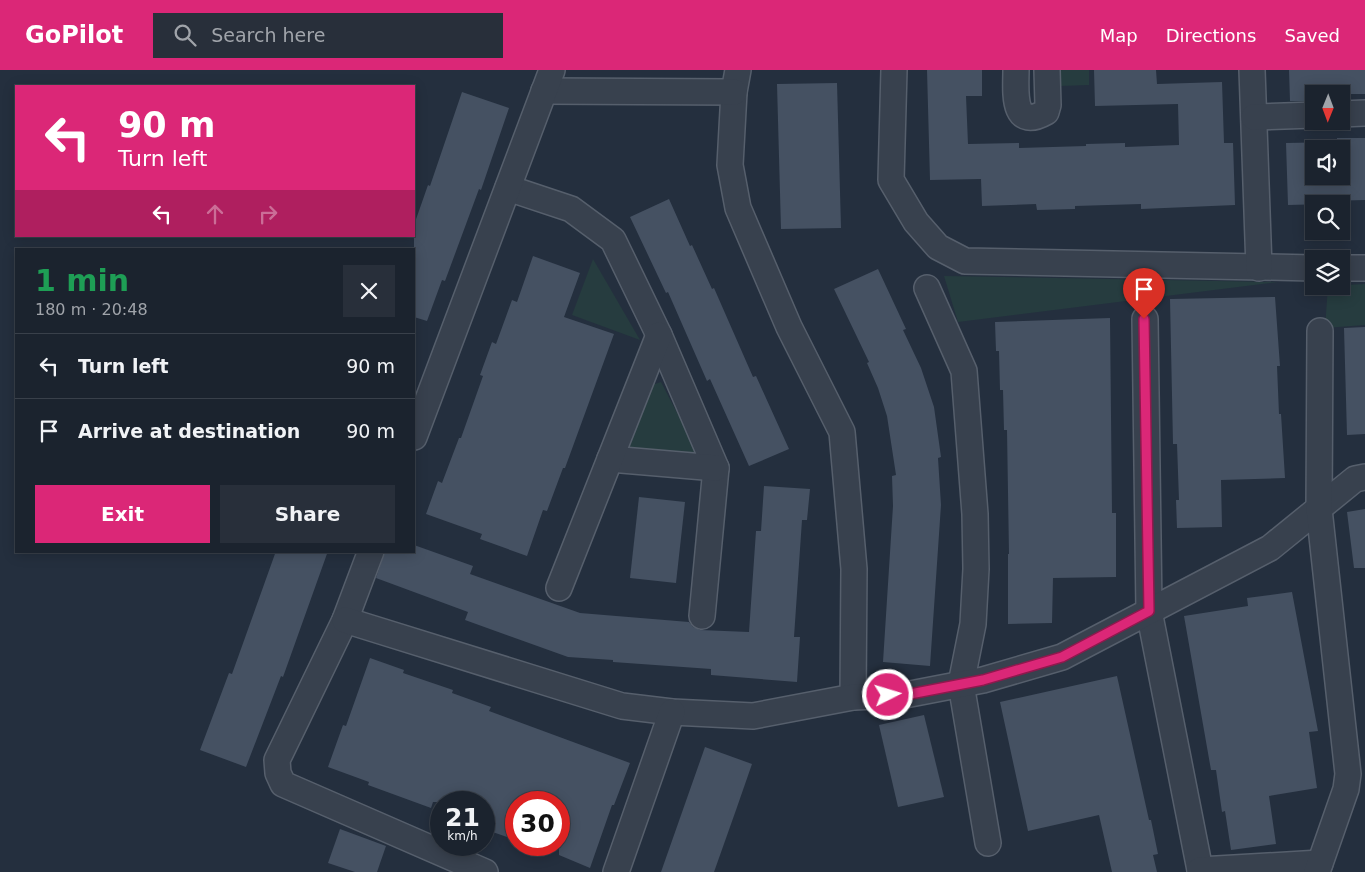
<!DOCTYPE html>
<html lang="en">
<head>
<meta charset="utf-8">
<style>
  body { margin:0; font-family:"DejaVu Sans",sans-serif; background:#282f3a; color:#f1f3f6; height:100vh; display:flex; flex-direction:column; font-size:19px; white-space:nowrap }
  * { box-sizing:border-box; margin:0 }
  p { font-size:16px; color:#a0a4aa }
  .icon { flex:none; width:28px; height:28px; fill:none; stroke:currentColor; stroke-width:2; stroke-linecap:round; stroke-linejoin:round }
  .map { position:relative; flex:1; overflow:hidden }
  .sheet { position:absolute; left:15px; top:178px; width:400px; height:305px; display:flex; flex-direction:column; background:#1b232e; border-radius:0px; box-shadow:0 2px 12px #0003,0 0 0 1px #39404a }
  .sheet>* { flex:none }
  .banner { position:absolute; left:15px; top:15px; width:400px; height:152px; border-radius:0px; box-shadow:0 2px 12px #0003,0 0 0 1px #39404a; background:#db2777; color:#fff; overflow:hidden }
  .needle { width:32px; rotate:181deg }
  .controls { position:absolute; left:1305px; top:15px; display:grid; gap:10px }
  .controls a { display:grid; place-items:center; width:45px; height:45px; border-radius:0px; background:#1b232e; box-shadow:0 2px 12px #0003,0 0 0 1px #39404a; font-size:25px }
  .speed { position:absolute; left:430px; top:721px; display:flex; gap:10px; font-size:25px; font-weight:700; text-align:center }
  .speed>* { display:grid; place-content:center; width:65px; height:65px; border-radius:50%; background:#1b232e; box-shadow:0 2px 12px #0003,0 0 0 1px #39404a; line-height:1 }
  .speed small { font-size:12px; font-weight:400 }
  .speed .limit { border:8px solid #d22; background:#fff; color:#111 }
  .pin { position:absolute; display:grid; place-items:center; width:42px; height:42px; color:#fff; margin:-51px -21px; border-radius:50% 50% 50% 0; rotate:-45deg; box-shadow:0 0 5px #0007 }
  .pin .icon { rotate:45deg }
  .me { position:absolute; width:55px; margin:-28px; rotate:85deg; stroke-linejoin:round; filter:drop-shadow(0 0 4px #0008) }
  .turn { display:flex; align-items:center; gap:18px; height:105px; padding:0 20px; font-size:22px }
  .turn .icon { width:65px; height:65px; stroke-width:2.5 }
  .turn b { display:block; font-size:35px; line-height:42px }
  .lanes { display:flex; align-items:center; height:48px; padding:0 20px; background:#0003; justify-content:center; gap:25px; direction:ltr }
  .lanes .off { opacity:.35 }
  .round { display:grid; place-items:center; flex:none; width:52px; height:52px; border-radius:0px; background:#282f3a }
  .headline { display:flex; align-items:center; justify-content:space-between; height:85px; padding:0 20px }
  h1 { font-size:30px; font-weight:600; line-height:38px; color:#1e9e55 }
  .cta { display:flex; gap:10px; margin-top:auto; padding:10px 20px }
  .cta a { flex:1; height:58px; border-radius:0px; background:#db2777; color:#fff; font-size:20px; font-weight:600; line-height:58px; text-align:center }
  .cta a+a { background:#282f3a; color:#f1f3f6 }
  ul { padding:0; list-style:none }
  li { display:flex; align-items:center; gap:15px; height:65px; padding:0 20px; border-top:1px solid #39404a }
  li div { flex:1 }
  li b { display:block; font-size:19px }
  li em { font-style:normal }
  header { display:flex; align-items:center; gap:30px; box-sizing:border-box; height:70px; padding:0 25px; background:#db2777; color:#fff }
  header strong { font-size:24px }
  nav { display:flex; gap:28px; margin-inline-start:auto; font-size:18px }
  .search { width:350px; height:45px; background:#282f3a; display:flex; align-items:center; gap:12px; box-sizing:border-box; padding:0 18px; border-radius:0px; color:#a0a4aa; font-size:19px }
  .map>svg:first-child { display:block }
  .green { fill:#263c3f }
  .building { fill:#455162; fill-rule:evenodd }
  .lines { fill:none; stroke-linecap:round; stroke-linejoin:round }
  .street-casing { stroke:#565f6c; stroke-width:28 }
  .street { stroke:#38414e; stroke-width:25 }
  .route-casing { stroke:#8e194d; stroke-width:12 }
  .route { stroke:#db2777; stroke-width:9 }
</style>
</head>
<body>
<header>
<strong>GoPilot</strong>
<div class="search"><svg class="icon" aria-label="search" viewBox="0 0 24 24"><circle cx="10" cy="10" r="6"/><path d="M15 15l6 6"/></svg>Search here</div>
<nav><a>Map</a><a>Directions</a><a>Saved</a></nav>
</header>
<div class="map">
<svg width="1365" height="802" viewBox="0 0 1365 802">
  <rect width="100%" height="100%" fill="#242f3e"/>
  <g class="green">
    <path d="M1059,0h30v15l-29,1z"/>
    <path d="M593,189l47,81 -68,-25z"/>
    <path d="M944,206l334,6 -320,40z"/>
    <path d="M1365,214v41l-40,3 3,-42z"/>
    <path d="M661,312l36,69 -1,10 -66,-8 -4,-6 26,-62z"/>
  </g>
  <g class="building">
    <path d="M927,0h55v26h-16l2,48 51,-1v5l67,-2v-2l39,-1v4l54,-2 -1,-41 -83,2 -1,-36h62l1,14 65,-2 2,61h9l2,62 -94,4v-5l-66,2v3l-38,1 -1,-6 -54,2 -1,-27 -51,1z"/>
    <path d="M1289,0h76v24h-51v7h-24z"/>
    <path d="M837,13l4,145 -60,1 -4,-145z"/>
    <path d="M462,22l47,16 -28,82 -2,-1 -34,92 -3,-1 -15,41 -13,-4v-92l14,-40 2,1z"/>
    <path d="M1337,68h28v62l-38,1v3l-39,1 -2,-62 51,-1zM1314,79h27v27h-27z"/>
    <path d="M669,129l21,47 2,-1 20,44 2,-1 39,89 3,-1 33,73 -40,17 -39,-87 -3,2 -39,-89 -2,1 -36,-76z"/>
    <path d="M533,186l47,17 -16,44 50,17 -49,134h-2l-16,43 -4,-1 -16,46 -47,-17 2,-5 -56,-20 12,-33 4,2 17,-45h2l22,-62 -3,-1 12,-33 4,2 16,-44 5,2z"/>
    <path d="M878,199l28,60 -3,1 18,38 13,39 7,50 -3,1 3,47 -11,161 -47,-4 10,-156 -1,-30 4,-1 -9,-59 -9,-28 -11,-25 2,-1 -35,-73z"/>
    <path d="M1275,227l5,69h-3l2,48h2l4,64 -64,2 1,47 -45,1 -1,-28h3l-2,-56h-4l-3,-145z"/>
    <path d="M1110,248l2,195h4v64l-63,1 -1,45 -44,1v-70h1l-2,-124h-3l-1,-40h-3l-1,-39h-3l-1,-29z"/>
    <path d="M1365,257v107l-18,1 -3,-107z"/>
    <path d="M764,416l46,3 -3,31h-5l-8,117h6l-3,45 -86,-7v-6l-98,-7v-2l-45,-3 -103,-37 3,-8 -92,-34 9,-27h29v-6l59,21 -3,8 110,39 109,9 4,5 7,3 49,2 7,-101h5z"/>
    <path d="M639,427l46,5 -9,81 -46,-5z"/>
    <path d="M1365,439v59h-11l-7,-56z"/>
    <path d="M276,481h52l-45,126 -2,-1 -35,91 -46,-17 29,-77 3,1z"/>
    <path d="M1292,522l26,139 -9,1 8,56 -48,8 7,48 -45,6 -6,-39 -3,1 -6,-42h-5l-27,-154 64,-10 -1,-8z"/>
    <path d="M370,588l34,12 -1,3 50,17 -1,3 39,14 -2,4 141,52 -16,42h-2l-22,63 -31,-13v-53h-43v10l-9,25 -23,-8v-27h-51l-2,6 -63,-23 1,-3 -41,-15 15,-42 3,1z"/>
    <path d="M1117,606l32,144h2l7,34 -5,1 4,17h-45l-13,-57 -71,16 -28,-129z"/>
    <path d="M924,645l20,82 -46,10 -19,-82z"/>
    <path d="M705,677l47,17 -16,46 -22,62h-53z"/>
    <path d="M340,759l46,17 -9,26h-22l-27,-9z"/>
  </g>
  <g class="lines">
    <g class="street-casing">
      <g id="street">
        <path d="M738,0l-4,22 -4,73 8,43 51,119 53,105 12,137 -1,128"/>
        <path d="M894,0l-3,110 25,42 22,25 27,14 349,7"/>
        <path d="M1016,0c0,20 -5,62 30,42l2,-7 -1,-35"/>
        <path d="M1252,0l7,198"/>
        <path d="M544,21l190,1"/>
        <path d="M1341,44l24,-1"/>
        <path d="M1254,47l60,-2"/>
        <path d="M508,118l63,21 42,31 46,95 57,133 -14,148"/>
        <path d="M1341,198h24"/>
        <path d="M927,218l37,83 11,143 1,55 -3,55 -12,60 27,159"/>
        <path d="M1145,249l4,292 51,259 2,2"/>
        <path d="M414,367l138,-367"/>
        <path d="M610,389l106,9"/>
        <path d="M371,481l-26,69 -68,140 1,13 5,11 202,88"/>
        <path d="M559,518l100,-253"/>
        <path d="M345,550l277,86 50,6 81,4 100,-19 52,-2 78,-15 79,-23 208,-109 85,-69 10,-2"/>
        <path d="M1200,800l120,-7"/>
        <path d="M616,802l56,-160"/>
        <path d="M1317,802l29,-83 2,-15 -29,-265 1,-178"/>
      </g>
    </g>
    <use href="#street" class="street"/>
  </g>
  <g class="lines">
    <g class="route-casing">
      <path id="route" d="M888,625h17l78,-15 79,-23 87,-46 -5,-292"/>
    </g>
    <use href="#route" class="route"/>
  </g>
</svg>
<div class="controls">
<a><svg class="needle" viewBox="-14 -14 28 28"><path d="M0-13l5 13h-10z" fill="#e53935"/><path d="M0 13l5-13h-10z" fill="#a0a4aa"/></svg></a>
<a><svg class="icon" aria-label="sound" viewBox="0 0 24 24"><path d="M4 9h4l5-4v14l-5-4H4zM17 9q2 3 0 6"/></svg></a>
<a><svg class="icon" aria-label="search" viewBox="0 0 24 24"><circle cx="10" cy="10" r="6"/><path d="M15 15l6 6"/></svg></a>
<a><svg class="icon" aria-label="layers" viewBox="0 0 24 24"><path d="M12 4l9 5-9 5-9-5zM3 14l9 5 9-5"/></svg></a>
</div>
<div class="speed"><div>21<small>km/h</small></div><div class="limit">30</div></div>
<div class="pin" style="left:1144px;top:249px;background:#d93025"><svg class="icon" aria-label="arrive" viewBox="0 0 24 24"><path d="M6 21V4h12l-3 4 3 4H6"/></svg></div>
<svg class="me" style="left:888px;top:625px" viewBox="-20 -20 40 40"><circle r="17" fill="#db2777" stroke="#fff" stroke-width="3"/><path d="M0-11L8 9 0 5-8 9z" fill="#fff"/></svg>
<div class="banner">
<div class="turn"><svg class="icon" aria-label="left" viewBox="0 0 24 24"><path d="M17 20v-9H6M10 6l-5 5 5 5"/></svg><div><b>90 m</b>Turn left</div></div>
<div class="lanes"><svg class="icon" aria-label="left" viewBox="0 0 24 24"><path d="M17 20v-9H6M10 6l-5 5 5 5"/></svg><svg class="icon off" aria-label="ahead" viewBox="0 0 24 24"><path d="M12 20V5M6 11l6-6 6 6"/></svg><svg class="icon off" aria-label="right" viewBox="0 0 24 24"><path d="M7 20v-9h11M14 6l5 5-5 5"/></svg></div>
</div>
<section class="sheet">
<div class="headline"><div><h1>1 min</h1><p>180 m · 20:48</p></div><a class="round"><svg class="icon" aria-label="close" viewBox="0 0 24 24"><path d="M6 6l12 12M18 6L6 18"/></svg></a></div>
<ul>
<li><svg class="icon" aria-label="left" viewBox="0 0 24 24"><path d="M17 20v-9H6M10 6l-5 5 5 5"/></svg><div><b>Turn left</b></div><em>90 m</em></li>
<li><svg class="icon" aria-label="arrive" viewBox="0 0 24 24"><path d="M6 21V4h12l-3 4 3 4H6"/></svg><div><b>Arrive at destination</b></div><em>90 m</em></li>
</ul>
<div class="cta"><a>Exit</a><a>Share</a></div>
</section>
</div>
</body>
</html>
